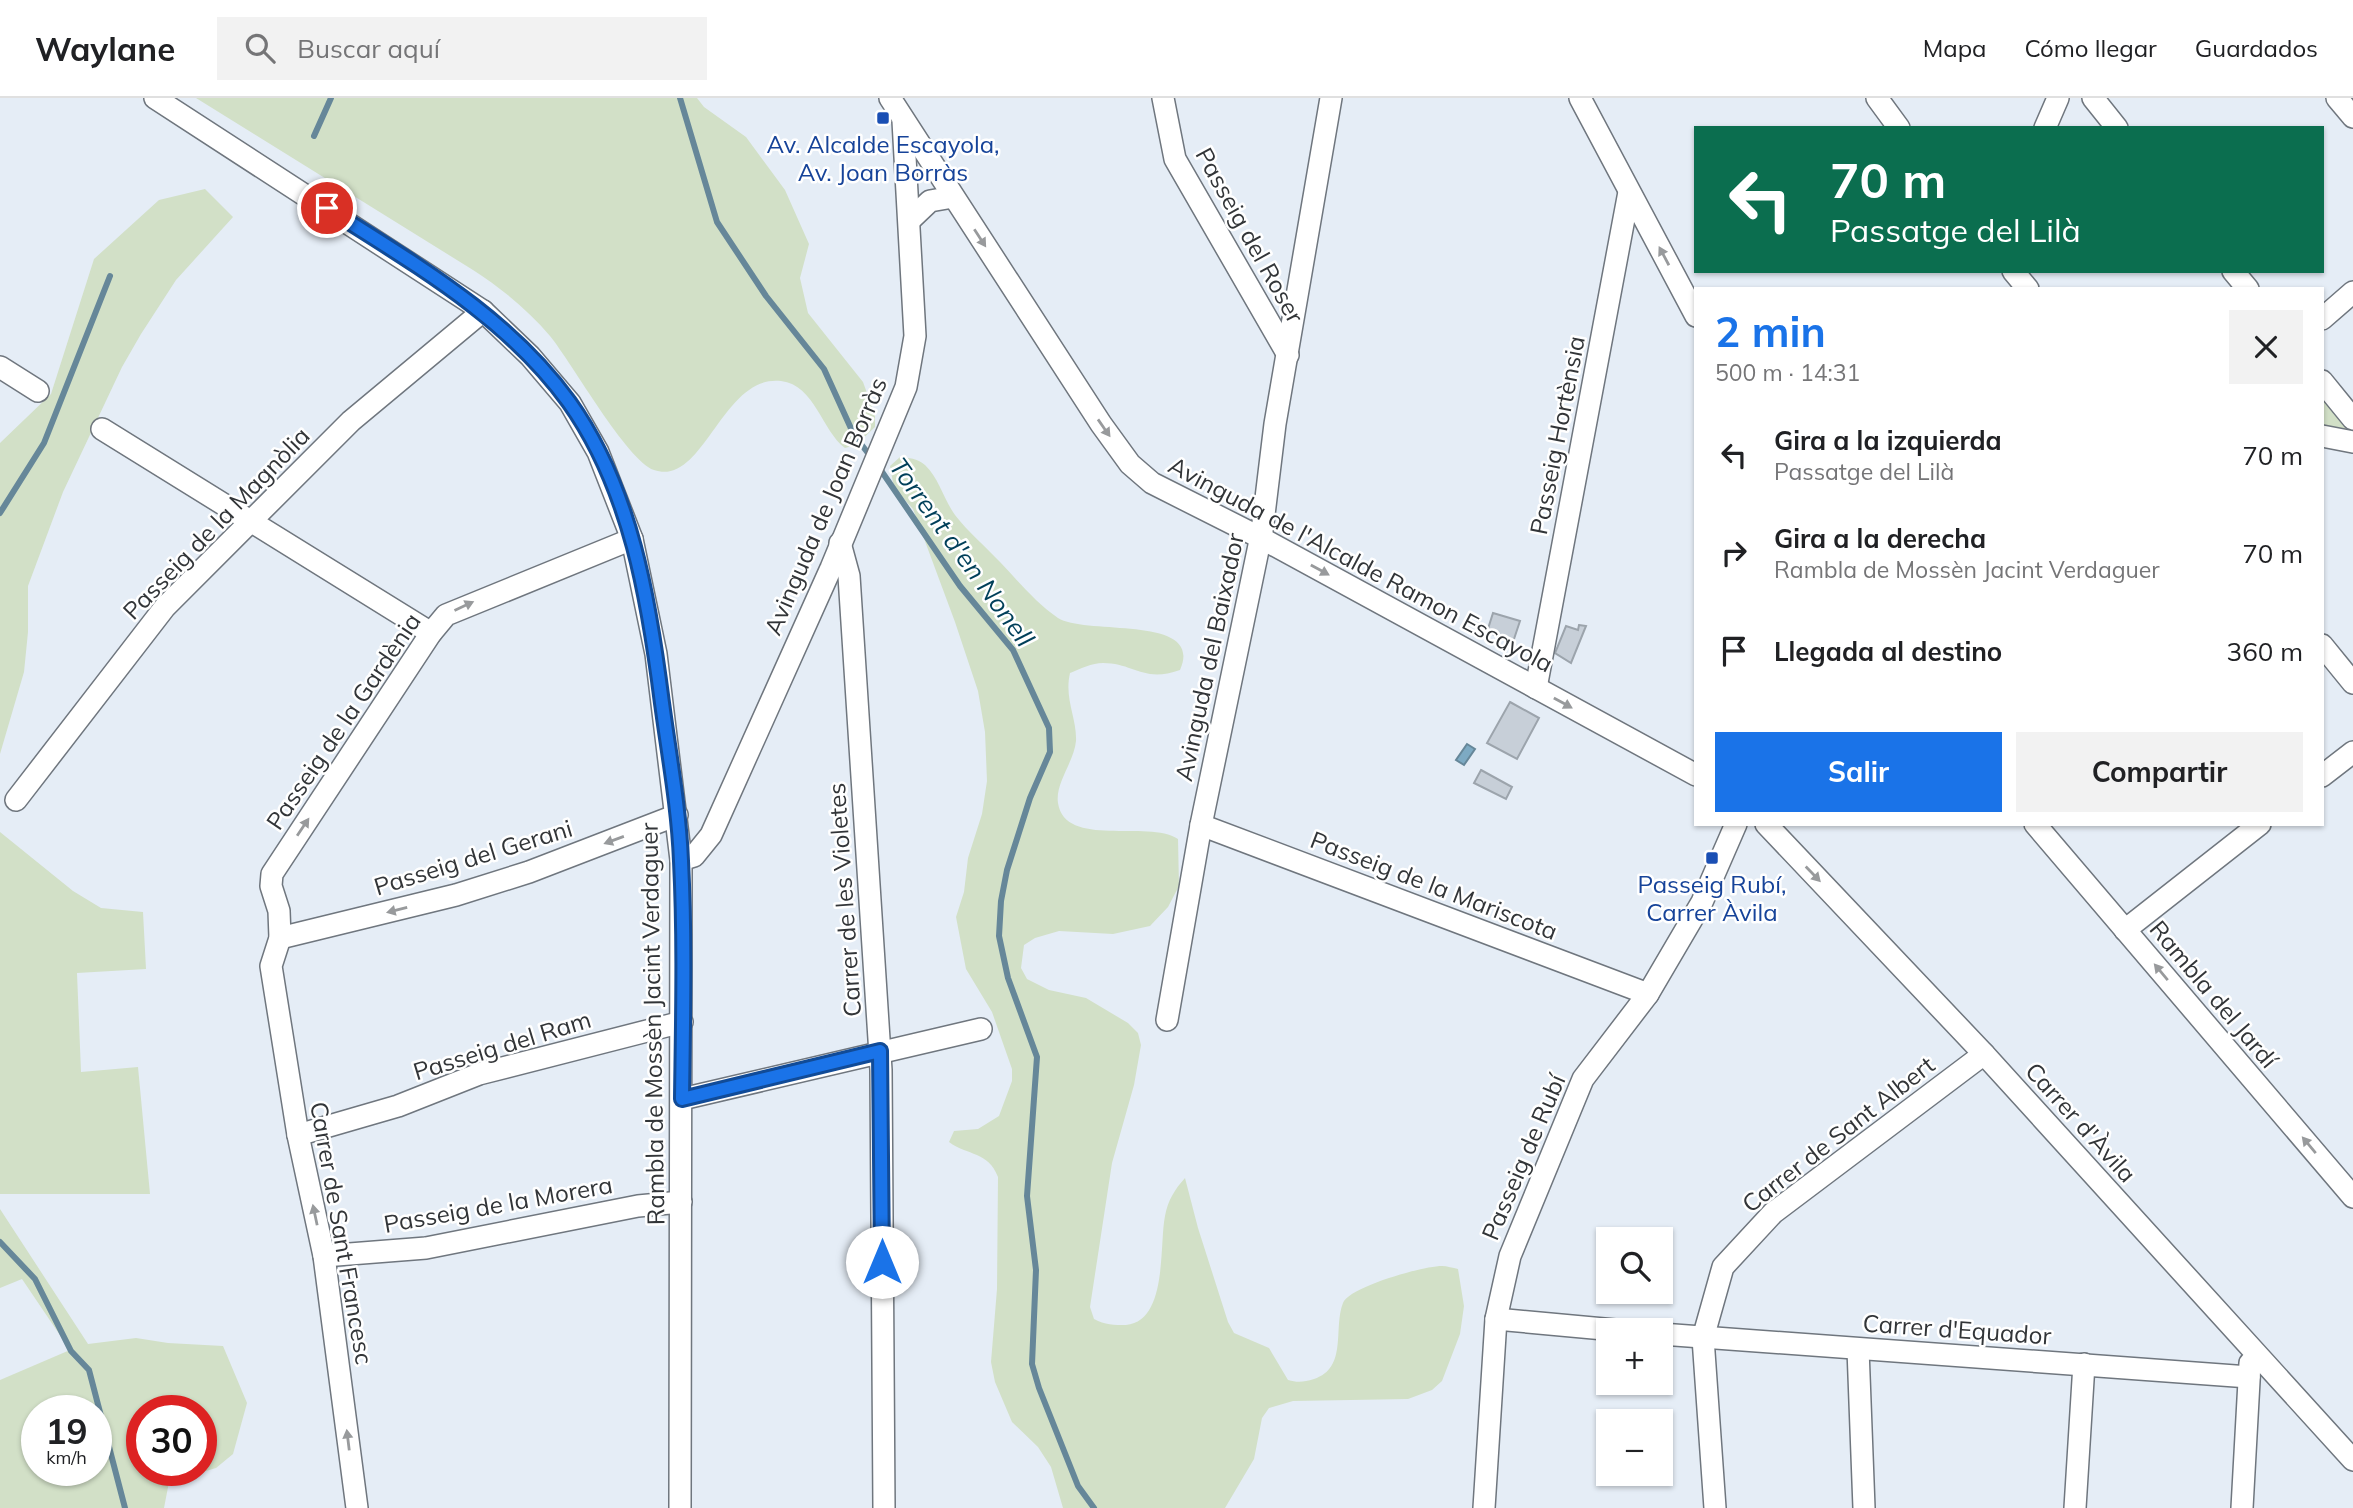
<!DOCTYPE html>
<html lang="es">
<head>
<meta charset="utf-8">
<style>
  body { margin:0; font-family:Mulish,sans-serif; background:#f2f2f2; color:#202124; height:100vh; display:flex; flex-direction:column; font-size:26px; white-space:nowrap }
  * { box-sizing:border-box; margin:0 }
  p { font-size:23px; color:#757577 }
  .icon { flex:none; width:38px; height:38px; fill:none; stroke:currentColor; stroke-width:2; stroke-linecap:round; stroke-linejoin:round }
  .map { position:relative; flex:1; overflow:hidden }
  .sheet { position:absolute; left:1694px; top:189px; width:630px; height:539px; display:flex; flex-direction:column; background:#fff; border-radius:0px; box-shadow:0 2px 5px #0004 }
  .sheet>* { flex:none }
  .guide { position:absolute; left:1694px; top:28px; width:630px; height:147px; border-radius:0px; box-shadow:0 2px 5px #0004; background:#0b6e4f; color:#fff; overflow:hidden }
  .buttons { position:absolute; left:1596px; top:1129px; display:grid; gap:14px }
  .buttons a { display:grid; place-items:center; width:77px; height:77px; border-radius:0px; background:#fff; box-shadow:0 2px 5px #0004; font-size:35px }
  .speed { position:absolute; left:21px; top:1297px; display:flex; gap:14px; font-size:35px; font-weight:700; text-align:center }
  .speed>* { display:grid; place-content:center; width:91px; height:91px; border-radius:50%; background:#fff; box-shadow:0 2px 5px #0004; line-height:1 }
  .speed small { font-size:18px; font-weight:400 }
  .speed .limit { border:10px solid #d22; background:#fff; color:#111 }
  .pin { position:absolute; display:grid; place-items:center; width:60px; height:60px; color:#fff; margin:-30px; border:4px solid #fff; border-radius:50%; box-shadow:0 2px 7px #0007 }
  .me { position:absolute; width:77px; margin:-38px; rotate:0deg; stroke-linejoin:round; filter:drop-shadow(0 0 5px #0008) }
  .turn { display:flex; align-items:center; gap:24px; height:147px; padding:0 21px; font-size:32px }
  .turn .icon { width:91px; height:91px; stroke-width:2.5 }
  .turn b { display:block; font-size:49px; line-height:60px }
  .round { display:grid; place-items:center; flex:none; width:74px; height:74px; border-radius:0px; background:#f2f2f2 }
  .overview { display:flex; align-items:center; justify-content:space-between; height:119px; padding:0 21px }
  h1 { font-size:42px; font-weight:700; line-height:52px; color:#1a73e8 }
  .action { display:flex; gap:14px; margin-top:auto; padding:14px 21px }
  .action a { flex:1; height:80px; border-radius:0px; background:#1a73e8; color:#fff; font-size:28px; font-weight:700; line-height:80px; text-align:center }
  .action a+a { background:#f2f2f2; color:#202124 }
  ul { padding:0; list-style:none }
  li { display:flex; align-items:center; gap:21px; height:98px; padding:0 21px }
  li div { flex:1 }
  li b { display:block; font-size:26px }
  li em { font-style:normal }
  header { display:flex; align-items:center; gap:42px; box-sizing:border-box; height:98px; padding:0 35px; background:#fff; border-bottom:2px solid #e0e0e0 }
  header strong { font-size:33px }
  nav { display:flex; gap:38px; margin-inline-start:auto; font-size:24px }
  .search { width:490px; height:63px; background:#f2f2f2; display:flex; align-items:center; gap:18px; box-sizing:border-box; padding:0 24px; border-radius:0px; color:#757577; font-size:26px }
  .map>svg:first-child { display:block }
  .green { fill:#d2e0c7; fill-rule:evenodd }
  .water { fill:#7daac3; stroke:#668799; stroke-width:2 }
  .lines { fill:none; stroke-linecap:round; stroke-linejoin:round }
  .stream { stroke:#668799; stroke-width:6 }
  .building { fill:#c7cfd8; stroke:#9ca4ac; stroke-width:2 }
  .minor-casing { stroke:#6f767e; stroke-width:24 }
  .minor { stroke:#fff; stroke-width:21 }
  .oneway { fill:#989a9c }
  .route-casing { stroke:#114b97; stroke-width:18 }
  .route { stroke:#1a73e8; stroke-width:12 }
  .transit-dot { fill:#1a4fb4; stroke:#fff; stroke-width:2.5 }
  .labels { text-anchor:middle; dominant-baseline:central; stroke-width:5; stroke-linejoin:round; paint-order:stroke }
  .transit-label { font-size:24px; fill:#164399; stroke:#fff }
  .street-label { font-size:24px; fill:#323538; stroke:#fff }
  .water-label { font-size:26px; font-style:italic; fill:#003f59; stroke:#fff }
</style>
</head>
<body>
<header>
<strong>Waylane</strong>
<div class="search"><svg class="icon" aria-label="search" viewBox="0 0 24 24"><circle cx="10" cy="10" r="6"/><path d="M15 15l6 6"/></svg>Buscar aquí</div>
<nav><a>Mapa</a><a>Cómo llegar</a><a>Guardados</a></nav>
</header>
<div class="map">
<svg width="2353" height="1410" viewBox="0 0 2353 1410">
  <rect width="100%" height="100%" fill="#e5edf6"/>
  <g class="green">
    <path d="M196,0h501l7,9 42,30 39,53 24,54 -9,34 8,35 55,69 12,33v12l-19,18 -11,3c-23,-17 -30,-63 -64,-67 -59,-7 -77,106 -127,89 -27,-9 -82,-107 -104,-134 -22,-26 -49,-48 -77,-66z"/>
    <path d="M205,91l28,28 -57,63 -35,54 -19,33 -59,125 -35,94v46l-4,40 -24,82v-311l51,-49 43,-135 65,-59z"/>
    <path d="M2322,283l31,38v23l-31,-6z"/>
    <path d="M900,359c9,1 17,1 25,8 14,13 19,35 30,50 14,18 30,31 45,47 18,19 36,41 58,56 29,18 147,-4 122,52 -37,13 -46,-7 -77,-7 -11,0 -23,6 -33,10 -6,26 7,45 6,68 -2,21 -21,42 -18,62 7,46 90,16 120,36l1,47 -11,21 -18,19 -37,8 -54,-3 -24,7 -11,7 -3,23 6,11 22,11 37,8 42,25 10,10 3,12 -7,40 -22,78 -22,144 4,12c11,6 20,6 32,6 42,-4 33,-80 39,-109 3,-16 10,-27 20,-38l13,50 30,94 6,11 35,15 19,32c10,3 16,2 26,-1 34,-11 19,-51 29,-76 6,-16 80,-37 99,-37 5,0 11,2 16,3l6,37 -4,28 -18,47 -10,9 -24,9 -115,2 -24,7 -7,10 -8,41 -29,49h-162l-12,-41 -13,-20 -26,-25 -17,-40 -4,-20 6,-73 1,-112c-10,-26 -30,-21 -49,-35l5,-11 24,-2 21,-13 13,-35v-12l-20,-57 -26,-43 -10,-52 8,-25 4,-34 14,-44 5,-33 -2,-49 -7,-41 -23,-69 -42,-113 -19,-21 -4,-22z"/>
    <path d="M0,734l73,59 28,17 42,4 3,57 -69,4 4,99 57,-5 12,127h-150z"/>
    <path d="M0,1111l88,135 48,-6 32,5 55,3 24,57 -14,51 -17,14 -47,14 -5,26h-164v-128l70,-30 -48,-71 -22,9zM96,1312v60h-59v-60zM201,1312v60h-59v-60z"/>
  </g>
  <path class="water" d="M1467,646l8,5 -11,16 -8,-5z"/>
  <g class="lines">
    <g class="stream">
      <path d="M680,0l37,124 49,74 58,73 30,66 17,22"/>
      <path d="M314,38l17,-38"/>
      <path d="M878,368l82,120 53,64 36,78 1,24 -20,46 -23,72 -6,31 -2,35 9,42 29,79 -10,139 9,74 -4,94 7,24 39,98 16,22"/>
      <path d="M0,415l44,-70 66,-167"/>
      <path d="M0,1144l35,37 36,72 18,19 36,138"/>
    </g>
  </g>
  <g class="building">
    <path d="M1493,515l27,8 -7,21 -26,-10z"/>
    <path d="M1579,527l7,1 -15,37 -16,-10 11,-27 12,4z"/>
    <path d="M1510,604l29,16 -22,41 -30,-16z"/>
    <path d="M1481,672l31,17 -6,12 -32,-16z"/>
  </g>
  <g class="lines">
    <g class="minor-casing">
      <g id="minor">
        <path d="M155,0l328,213 47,45 40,47 28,49 34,87 24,115 25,206 -1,648"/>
        <path d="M890,0l211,326 29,40 22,19 109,55 435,237"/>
        <path d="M1163,0l12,61 113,196"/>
        <path d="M1580,0l116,218"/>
        <path d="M1877,0l22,30"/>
        <path d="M2093,0l24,30"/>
        <path d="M2337,0l16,19"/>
        <path d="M2045,30l13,-30"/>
        <path d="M910,122l20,-19 23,-4"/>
        <path d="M2013,173l15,18"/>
        <path d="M2233,173l15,18"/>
        <path d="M2322,221l31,-27"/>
        <path d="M0,269l38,24"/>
        <path d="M2322,283l31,38"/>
        <path d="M102,331l329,204"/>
        <path d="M2322,338l31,6"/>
        <path d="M840,445l9,33 32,494 3,438"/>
        <path d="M2322,547l31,38"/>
        <path d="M1536,590l93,-496"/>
        <path d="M2322,678l31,-24"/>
        <path d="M16,702l149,-193 186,-186 132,-110"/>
        <path d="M1766,726l218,230 369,406"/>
        <path d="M2035,726l318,373"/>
        <path d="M1201,727l447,169"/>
        <path d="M681,762l13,-4 17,-21 120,-267 75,-181 9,-51 -12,-215"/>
        <path d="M2125,832l135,-106"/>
        <path d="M280,840l176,-43 73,-23 148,-57"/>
        <path d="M1167,922l34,-195 61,-294 13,-107 56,-326"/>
        <path d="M682,1001l299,-70"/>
        <path d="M298,1037l100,-29 81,-32 203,-52"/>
        <path d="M324,1158l102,-8 212,-42 43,-4"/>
        <path d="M1496,1221l119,11"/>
        <path d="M1661,1236l588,43"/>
        <path d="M1858,1251l6,159"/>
        <path d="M357,1410l-33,-252 -26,-121 -27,-169 9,-28 -1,-27 -8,-25 1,-12 159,-241 15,-18 186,-76"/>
        <path d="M1484,1410l12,-189 14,-63 73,-177 65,-85 54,-92 34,-78"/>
        <path d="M1715,1410l-12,-170 20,-71 50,-54 211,-159"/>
        <path d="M2075,1410l9,-144"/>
        <path d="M2242,1410l8,-145"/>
      </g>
    </g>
    <use href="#minor" class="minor"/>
  </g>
  <defs><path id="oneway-solid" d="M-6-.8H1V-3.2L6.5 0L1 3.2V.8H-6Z" transform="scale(1.75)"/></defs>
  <g class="oneway">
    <use href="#oneway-solid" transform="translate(980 140) rotate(57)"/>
    <use href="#oneway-solid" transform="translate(1664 158) rotate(-118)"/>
    <use href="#oneway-solid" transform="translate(1104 330) rotate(55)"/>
    <use href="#oneway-solid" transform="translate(1320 472) rotate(29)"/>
    <use href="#oneway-solid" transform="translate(464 508) rotate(-25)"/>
    <use href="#oneway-solid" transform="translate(1563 605) rotate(29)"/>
    <use href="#oneway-solid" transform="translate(303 729) rotate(-56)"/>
    <use href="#oneway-solid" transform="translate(614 742) rotate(160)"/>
    <use href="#oneway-solid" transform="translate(1813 776) rotate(46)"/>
    <use href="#oneway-solid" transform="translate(397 812) rotate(166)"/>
    <use href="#oneway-solid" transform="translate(2161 874) rotate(-130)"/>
    <use href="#oneway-solid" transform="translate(2309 1047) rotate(-130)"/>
    <use href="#oneway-solid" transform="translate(315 1117) rotate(-102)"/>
    <use href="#oneway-solid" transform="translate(348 1342) rotate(-97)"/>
  </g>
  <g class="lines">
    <g class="route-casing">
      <path id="route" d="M327,110c87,56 180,108 242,194 62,87 80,198 93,301 7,52 17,105 19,158 4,79 2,159 1,238l198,-48 2,211"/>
    </g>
    <use href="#route" class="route"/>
  </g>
  <g class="transit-dot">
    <rect x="876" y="13" width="14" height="14" rx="3.5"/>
    <rect x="1705" y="753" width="14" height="14" rx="3.5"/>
  </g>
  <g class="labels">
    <g class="transit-label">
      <text x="883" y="46">Av. Alcalde Escayola,<tspan x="883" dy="28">Av. Joan Borràs</tspan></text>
      <text x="1712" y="786">Passeig Rubí,<tspan x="1712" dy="28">Carrer Àvila</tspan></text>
    </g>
    <g class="street-label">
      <text transform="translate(1250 137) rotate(61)">Passeig del Roser</text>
      <text transform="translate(1557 337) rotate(-79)">Passeig Hortènsia</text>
      <text transform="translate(825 408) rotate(-67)">Avinguda de Joan Borràs</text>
      <text transform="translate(216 425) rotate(-46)">Passeig de la Magnòlia</text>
      <text transform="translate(1361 466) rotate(28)">Avinguda de l'Alcalde Ramon Escayola</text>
      <text transform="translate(1209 559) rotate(-78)">Avinguda del Baixador</text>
      <text transform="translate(343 623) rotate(-56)">Passeig de la Gardènia</text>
      <text transform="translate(473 759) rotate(-17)">Passeig del Gerani</text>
      <text transform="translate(1434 787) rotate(21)">Passeig de la Mariscota</text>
      <text transform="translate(844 802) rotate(-94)">Carrer de les Violetes</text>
      <text transform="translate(2214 896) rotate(50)">Rambla del Jardí</text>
      <text transform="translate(652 926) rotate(-91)">Rambla de Mossèn Jacint Verdaguer</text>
      <text transform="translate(502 947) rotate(-17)">Passeig del Ram</text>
      <text transform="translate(2081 1024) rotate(48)">Carrer d'Àvila</text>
      <text transform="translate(1838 1036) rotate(-38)">Carrer de Sant Albert</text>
      <text transform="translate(1523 1059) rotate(-67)">Passeig de Rubí</text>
      <text transform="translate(498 1106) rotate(-10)">Passeig de la Morera</text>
      <text transform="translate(342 1135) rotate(80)">Carrer de Sant Francesc</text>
      <text transform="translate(1957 1231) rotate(4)">Carrer d'Equador</text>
    </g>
    <g class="water-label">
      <text transform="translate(962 454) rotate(54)">Torrent d'en Nonell</text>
    </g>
  </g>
</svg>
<div class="buttons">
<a><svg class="icon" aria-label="search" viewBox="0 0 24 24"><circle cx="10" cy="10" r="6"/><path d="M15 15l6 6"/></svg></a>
<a>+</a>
<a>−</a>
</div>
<div class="speed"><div>19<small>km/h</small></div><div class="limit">30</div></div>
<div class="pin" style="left:327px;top:110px;background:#d93025"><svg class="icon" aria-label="arrive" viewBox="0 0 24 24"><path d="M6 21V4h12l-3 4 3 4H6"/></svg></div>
<svg class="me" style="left:882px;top:1164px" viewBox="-20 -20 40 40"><circle r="19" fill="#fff"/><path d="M0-13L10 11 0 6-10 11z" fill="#1a73e8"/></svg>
<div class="guide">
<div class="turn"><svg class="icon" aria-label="left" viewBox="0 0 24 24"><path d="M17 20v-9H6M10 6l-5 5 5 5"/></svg><div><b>70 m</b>Passatge del Lilà</div></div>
</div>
<section class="sheet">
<div class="overview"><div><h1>2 min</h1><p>500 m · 14:31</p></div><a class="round"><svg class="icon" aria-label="close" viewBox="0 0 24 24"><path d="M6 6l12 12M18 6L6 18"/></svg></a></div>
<ul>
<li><svg class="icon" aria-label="left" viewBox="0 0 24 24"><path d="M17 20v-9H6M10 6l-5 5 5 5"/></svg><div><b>Gira a la izquierda</b><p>Passatge del Lilà</p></div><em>70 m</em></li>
<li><svg class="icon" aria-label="right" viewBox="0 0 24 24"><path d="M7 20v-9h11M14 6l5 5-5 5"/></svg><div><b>Gira a la derecha</b><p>Rambla de Mossèn Jacint Verdaguer</p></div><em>70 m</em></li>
<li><svg class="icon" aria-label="arrive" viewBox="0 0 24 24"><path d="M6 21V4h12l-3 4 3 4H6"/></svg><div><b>Llegada al destino</b></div><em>360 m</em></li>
</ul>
<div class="action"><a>Salir</a><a>Compartir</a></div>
</section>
</div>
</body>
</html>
